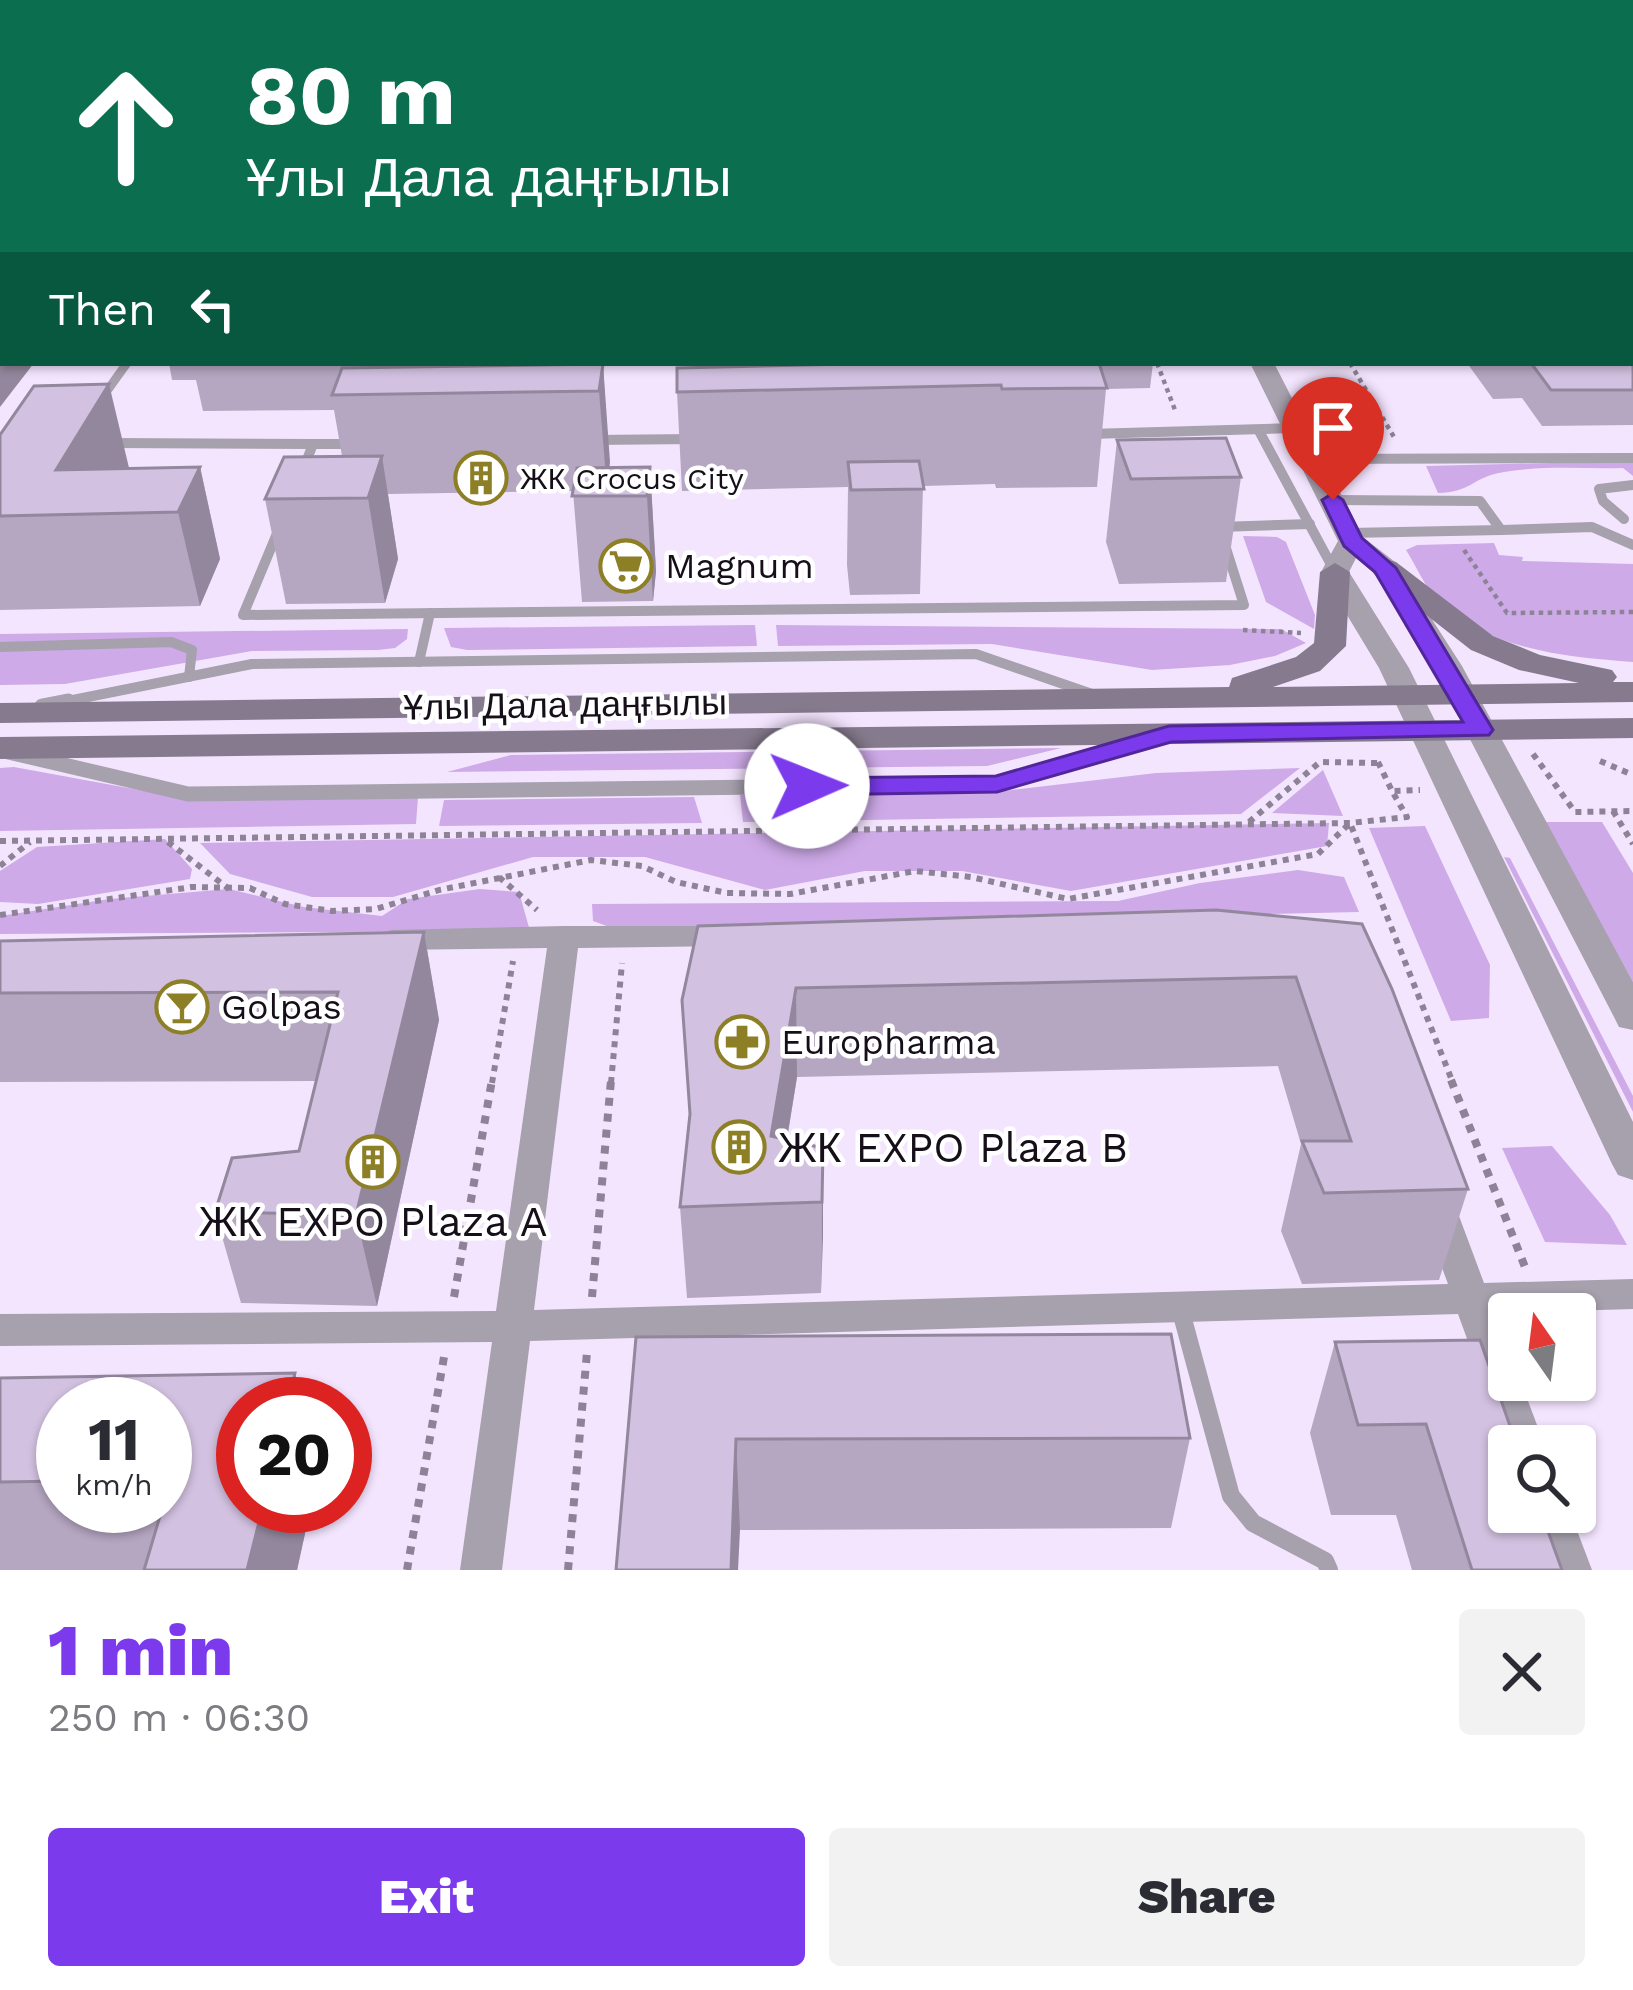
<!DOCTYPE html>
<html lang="en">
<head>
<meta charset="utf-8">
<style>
  body { margin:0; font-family:"Work Sans",sans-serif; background:#f2f2f3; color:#2b2b33; height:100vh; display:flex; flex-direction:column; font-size:45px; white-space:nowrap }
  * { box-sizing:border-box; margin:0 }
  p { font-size:39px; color:#7c7c81 }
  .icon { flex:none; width:66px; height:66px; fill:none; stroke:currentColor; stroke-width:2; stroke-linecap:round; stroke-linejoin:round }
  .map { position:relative; height:1570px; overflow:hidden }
  .sheet { display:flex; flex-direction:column; background:#fff; flex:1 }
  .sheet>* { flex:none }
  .banner { position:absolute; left:0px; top:0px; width:1635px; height:366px; box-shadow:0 3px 9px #0004; background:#0b6e4f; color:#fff; overflow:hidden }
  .needle { width:78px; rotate:346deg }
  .tools { position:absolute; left:1488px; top:1293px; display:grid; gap:24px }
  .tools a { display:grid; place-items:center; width:108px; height:108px; border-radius:12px; background:#fff; box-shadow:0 3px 9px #0004; font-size:60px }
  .speed { position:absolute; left:36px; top:1377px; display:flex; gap:24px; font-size:60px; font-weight:700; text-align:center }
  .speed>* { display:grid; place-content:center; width:156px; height:156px; border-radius:50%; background:#fff; box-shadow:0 3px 9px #0004; line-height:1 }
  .speed small { font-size:30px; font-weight:400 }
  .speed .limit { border:18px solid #d22; background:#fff; color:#111 }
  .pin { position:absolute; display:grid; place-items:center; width:102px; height:102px; color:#fff; margin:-123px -51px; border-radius:50% 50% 50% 0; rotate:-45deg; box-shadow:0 0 12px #0007 }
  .pin .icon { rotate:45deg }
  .me { position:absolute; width:132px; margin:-66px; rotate:89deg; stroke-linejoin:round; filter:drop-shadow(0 0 9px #0008) }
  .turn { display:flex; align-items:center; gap:42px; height:252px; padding:0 48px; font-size:54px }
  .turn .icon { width:156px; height:156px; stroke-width:2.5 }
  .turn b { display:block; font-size:84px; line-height:102px }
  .then { display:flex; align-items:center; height:114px; padding:0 48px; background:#0003; gap:24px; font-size:45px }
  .round { display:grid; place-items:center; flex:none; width:126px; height:126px; border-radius:12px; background:#f2f2f3 }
  .headline { display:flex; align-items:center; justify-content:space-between; height:204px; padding:0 48px }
  h1 { font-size:72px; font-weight:800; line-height:90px; color:#7c3aed }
  .action { display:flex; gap:24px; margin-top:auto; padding:24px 48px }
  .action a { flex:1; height:138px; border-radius:12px; background:#7c3aed; color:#fff; font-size:48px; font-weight:800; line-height:138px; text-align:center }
  .action a+a { background:#f2f2f3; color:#2b2b33 }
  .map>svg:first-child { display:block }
  .green { fill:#ceaae8 }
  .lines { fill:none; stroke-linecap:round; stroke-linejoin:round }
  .path-far3 { stroke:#8e8396; stroke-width:3; stroke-dasharray:3 3; stroke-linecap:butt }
  .path-far2 { stroke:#8e8396; stroke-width:4.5; stroke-dasharray:4.5 4.5; stroke-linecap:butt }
  .path-far1 { stroke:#8e8396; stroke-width:6; stroke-dasharray:6 6; stroke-linecap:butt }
  .path { stroke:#8e8396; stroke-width:8; stroke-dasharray:8 8; stroke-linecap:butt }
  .service-far3 { stroke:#a7a0ad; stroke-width:9 }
  .service-far2 { stroke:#a7a0ad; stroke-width:10 }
  .service-far1 { stroke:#a7a0ad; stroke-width:15 }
  .service { stroke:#a7a0ad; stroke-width:18 }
  .minor { fill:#a7a0ad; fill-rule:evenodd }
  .tertiary { fill:#a7a0ad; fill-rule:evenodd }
  .secondary { fill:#867b8e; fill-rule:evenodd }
  .wall { fill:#b5a6c1; fill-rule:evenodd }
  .shaded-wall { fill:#93879d }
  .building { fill:#d2c1e0; stroke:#93879d; stroke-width:3 }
  .route { fill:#7c3aed; stroke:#51269a; stroke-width:3 }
  .labels { text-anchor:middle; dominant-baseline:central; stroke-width:9; stroke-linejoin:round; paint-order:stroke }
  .far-poi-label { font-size:30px; fill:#160f1a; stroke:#fff; text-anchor:start }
  .poi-label { font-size:36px; fill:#160f1a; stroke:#fff; text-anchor:start }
  .street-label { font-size:36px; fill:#160f1a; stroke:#fff }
  .near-poi-label { font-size:42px; fill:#160f1a; stroke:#fff; text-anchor:start }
</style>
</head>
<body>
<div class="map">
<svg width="1633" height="1570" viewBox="0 0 1633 1570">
  <rect width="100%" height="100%" fill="#f4e5ff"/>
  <g class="green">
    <path d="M348,0h1285v44l-1,-41z"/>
    <path d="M1633,461v15l-10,-8c-41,1 -84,-3 -124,5 -26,5 -30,20 -61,20l-12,-27z"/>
    <path d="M1243,536l34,1 9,5 29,73 -1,14 -48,-27z"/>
    <path d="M1494,543l5,12 24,2 -1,4 111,3v98c-67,-5 -146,-12 -196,-63 -13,-13 -21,-34 -31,-49l11,-5z"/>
    <path d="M755,625l2,21 -290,4 -16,-3 -7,-19z"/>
    <path d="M776,625l505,4 25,14 -31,13 -45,9 -78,5 -160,-26 -214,2z"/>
    <path d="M408,629l-1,10 -12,9 -17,2 -126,1 -187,33 -65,1v-51z"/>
    <path d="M1061,748l-74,18 -540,6 64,-17z"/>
    <path d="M14,767l185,34 219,-4 -2,27 -416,7v-63z"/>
    <path d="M1300,768l-59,46 -498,8 -3,-27 255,-3 161,-19z"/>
    <path d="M1323,770l20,46 -71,-3z"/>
    <path d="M694,797l8,26 -263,3 5,-26z"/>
    <path d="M1545,822h57l31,51v109z"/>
    <path d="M1329,823l-2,23 -256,45 -109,-20h-97l-100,19 -120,-33h-112l-140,40h-81l-82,-23 -30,-31z"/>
    <path d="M1425,826l65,139 -1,53 -38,3 -82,-193z"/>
    <path d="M165,839l27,30 -2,10 -152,25 -38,-2v-31l37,-24z"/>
    <path d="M1504,857l6,1 123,238v16z"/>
    <path d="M1298,870l46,7 15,35 -744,17 -22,-8 -1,-17 526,-3 82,-18z"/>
    <path d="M229,889l75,18 78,9 26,-17 72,-10 39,3 11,39 -530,3v-18l109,-17z"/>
    <path d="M1552,1146l58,69 17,30 -82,-3 -43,-94z"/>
  </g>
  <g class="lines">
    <g class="path-far3">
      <path d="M1537,0l4,3"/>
      <path d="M0,3l30,-3"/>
      <path d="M409,3l13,-3"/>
    </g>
    <g class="path-far2">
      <path d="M1157,363l18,47"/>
      <path d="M1350,363l44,74"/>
      <path d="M1464,550l43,63 126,-1"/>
      <path d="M1243,630l58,3"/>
    </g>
    <g class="path-far1">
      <path d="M1533,754l42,58 58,-1"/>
      <path d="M1600,761l33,14"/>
      <path d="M1378,762l14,29"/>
      <path d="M1613,811l20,33"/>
      <path d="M1249,822l71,-60 58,1"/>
      <path d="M0,841l1350,-18 57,-6 -15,-26 28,-1"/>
      <path d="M168,842l61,47"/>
      <path d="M0,866l30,-24"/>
      <path d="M499,877l38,33"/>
      <path d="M0,915l192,-28 58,1 35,16 47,7 44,-2 63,-19 152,-30 51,6 34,16 51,11 63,1 125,-23 56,6 97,22 250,-45 32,-31 103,260"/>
      <path d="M492,1083l21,-122"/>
      <path d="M611,1083l11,-120"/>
    </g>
    <g class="path">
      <path d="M1451,1080l74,187"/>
      <path d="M454,1297l38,-217"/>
      <path d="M592,1297l19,-217"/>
      <path d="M407,1570l37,-213"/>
      <path d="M568,1570l19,-218"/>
    </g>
    <path class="service-far3" d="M99,402l28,-39"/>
    <g class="service-far2">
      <path d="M1259,431l76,141"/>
      <path d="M1089,434l205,-6"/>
      <path d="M591,440l104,-1"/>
      <path d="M109,443l204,1"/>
      <path d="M1312,459l321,-1"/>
      <path d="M303,470l10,-26h40"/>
      <path d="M1333,500l147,1 21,29 -152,3"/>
      <path d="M1624,519l-21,-18 -4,-12 34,-4"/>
      <path d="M281,524l-38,91 1001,-10 -20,-63"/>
      <path d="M1219,527l91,-3"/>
      <path d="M1501,530l91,-3 41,18"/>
      <path d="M0,647l171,-5 21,8 -3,27"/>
      <path d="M419,662l11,-49"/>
      <path d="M53,704l199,-40 724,-10 119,41"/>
    </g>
    <g class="service-far1">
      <path d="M42,706l26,-5"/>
      <path d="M0,750l188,44 809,-10 150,-44"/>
    </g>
    <path class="service" d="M1180,1308l51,188 22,27 72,38 4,9"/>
    <g class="minor">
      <path d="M564,926h167l11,3 4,7 -4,7 -11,3 -153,2 -44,362 914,-26 -28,-76 6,-10 12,-4 12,4 6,10 28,75 149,-4v30l-138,4 14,37v30h11l25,66h-36v8l-51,-140 -928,27 -28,229h-42l32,-228 -492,4v-32l496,-3 51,-363 -155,2 -11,-3 -4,-7 4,-7 11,-3z"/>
      <path d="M1530,1512h40l22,58h-42z"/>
    </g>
    <g class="tertiary">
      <rect x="1632" y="57" width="1" height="10"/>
      <rect x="0" y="66" width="3" height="10"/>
      <path d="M1250,363h24l89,174 32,25 67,104 171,316v48l-14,-3 -5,-10 -182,-351 -58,-93 -18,-15 -7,14 60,96 224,454v58l-15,-5 -6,-11 -233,-496 -58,-96 17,-31z"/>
    </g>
    <g class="secondary">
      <path d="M206,0h17l-19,3z"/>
      <path d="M3,232v17l-3,1v-17z"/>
      <path d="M1385,559l11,3 97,74 47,19 72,15 5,7 -4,5h20v20l-1633,21v-20l1229,-16 3,-9 64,-21 18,-14 6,-71 15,-9 15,9 -4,74 -26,25 -47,16 306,-4 -60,-13 -48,-20 -97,-76 -4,-6 4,-6z"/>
      <path d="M1633,718v20l-1633,21v-22z"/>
    </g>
  </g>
  <g class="wall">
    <path d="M169,363h267l-1,4 168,-3 6,103h41l6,104 -3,30 -71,1 -9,-111 -185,3 10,65 -13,44 -99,1 -21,-105 77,-43 -8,-46 -131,1 -7,-31h-24z"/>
    <path d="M890,363h263l-3,25 -44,1 -9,98 -101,1 -1,-4 -72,2 -3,108 -70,1 -3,-30 1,-78 -166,4 -5,-99z"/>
    <path d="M1467,363h163l3,3v59l-91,1 -20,-28 -29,1z"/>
    <path d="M0,435l130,33 70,-1 20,92 -20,47 -200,4z"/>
    <path d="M1117,440l124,37 -15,105 -107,2 -13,-42z"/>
    <path d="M1362,924l106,265 -29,91 -137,4 -21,-53 20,-87 -23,-78 -481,11 -10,63 36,8 -2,145 -134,5 -7,-91 10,-88 -8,-119z"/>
    <path d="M424,932l15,88 -62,286 -136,-3 -26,-91 84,-61 17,-70 -316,1v-141z"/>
    <path d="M636,1337l554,101 -19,90 -431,2z"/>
    <path d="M1480,1340l82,230h-150l-16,-55h-65l-21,-82 25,-91z"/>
    <path d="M295,1373l8,31h-60v102h68l-14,64h-297v-192zM63,1404h102v102h-102z"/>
  </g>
  <g class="shaded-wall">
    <path d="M3,355v8h31l-34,44v-49z"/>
    <path d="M414,363h22l-10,30h-8z"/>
    <path d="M603,364l7,98 -3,28 -8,-99z"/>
    <path d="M109,384l21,88 -74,-2z"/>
    <path d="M382,456l16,103 -13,44 -17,-105z"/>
    <path d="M200,467l20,92 -20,47 -22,-94z"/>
    <path d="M650,467l6,104 -3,30 -6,-105z"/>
    <path d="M424,932l15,88 -62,286 -21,-91z"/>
    <path d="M796,988l1,89 -21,127 -5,-68z"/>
    <path d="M823,1148v90l-2,55 1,-91z"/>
    <path d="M295,1373l8,31h-16z"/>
    <path d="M736,1439l4,91 -2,40h-7z"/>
    <path d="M263,1506h48l-14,64h-50z"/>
  </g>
  <g class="building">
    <path d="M0,290h3v65l-3,3z"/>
    <path d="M890,363h209l8,25 -105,1 -1,-4 -324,7v-24z"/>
    <path d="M1501,363h129l3,3v24h-82l-20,-27z"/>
    <path d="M603,364l-4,27 -267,4 10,-27z"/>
    <path d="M109,384l-53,86 144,-3 -22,45 -178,4v-81l34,-49z"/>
    <path d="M1226,438l15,39 -110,2 -14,-39z"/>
    <path d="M382,456l-14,42 -103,1 19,-42z"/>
    <path d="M919,461l5,28 -73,1 -3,-28z"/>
    <path d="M650,467l-3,29h-75l5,-28z"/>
    <path d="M1216,910l146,14 30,65 76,200 -144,4 -22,-52h49l-55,-164 -500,11 -25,148 52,12 -1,54 -142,5 10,-93 -8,-114 16,-74z"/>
    <path d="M424,932l-68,283 -141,-3 17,-54 67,-7 39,-159 -338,1v-52z"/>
    <path d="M1171,1334l19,104 -454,1 -5,131h-115l20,-233z"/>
    <path d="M1480,1340l37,106h-8v66h32l21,58h-90l-46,-146 -68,1 -23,-83z"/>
    <path d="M295,1373l-8,31h-44v102h20l-16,64h-103l19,-64h2v-8l5,-19h-5v-75h-102v77l-63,1v-104z"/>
  </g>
  <path class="route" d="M1333,493l10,7 19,38 34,30 97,162 -4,5 -318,7 -174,50 -190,3 -13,-9 13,-8 189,-2 173,-50 294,-4 -88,-150 -31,-26 -22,-46z"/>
  <defs>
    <g id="building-ring" transform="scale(2.7)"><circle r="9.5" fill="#fff" stroke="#8d7f26" stroke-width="1.5"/><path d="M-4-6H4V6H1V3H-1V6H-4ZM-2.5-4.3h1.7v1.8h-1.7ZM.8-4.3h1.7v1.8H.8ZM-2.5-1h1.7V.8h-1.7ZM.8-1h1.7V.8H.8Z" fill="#8d7f26"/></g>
    <g id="supermarket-ring" transform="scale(2.7)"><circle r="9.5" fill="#fff" stroke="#8d7f26" stroke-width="1.5"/><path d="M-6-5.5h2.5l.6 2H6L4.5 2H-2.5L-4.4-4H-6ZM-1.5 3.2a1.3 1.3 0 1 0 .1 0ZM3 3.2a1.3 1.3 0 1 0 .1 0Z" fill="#8d7f26"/></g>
    <g id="bar-ring" transform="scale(2.7)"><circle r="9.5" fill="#fff" stroke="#8d7f26" stroke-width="1.5"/><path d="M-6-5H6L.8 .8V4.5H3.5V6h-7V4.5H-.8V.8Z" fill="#8d7f26"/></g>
    <g id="pharmacy-ring" transform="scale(2.7)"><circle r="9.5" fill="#fff" stroke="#8d7f26" stroke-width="1.5"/><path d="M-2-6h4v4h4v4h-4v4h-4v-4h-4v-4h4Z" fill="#8d7f26"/></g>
  </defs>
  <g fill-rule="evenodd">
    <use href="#building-ring" x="481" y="478"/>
    <use href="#supermarket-ring" x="626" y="566"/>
    <use href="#bar-ring" x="182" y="1007"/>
    <use href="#pharmacy-ring" x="742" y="1042"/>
    <use href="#building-ring" x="739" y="1147"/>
    <use href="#building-ring" x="373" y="1162"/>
  </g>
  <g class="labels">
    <g class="far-poi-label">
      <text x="520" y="478">ЖК Crocus City</text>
    </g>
    <g class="poi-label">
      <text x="665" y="566">Magnum</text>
      <text x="221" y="1007">Golpas</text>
      <text x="781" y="1042">Europharma</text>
    </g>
    <g class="street-label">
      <text transform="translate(565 705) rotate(-1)">Ұлы Дала даңғылы</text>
    </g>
    <g class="near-poi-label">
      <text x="778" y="1147">ЖК EXPO Plaza B</text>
      <text x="373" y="1221" text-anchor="middle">ЖК EXPO Plaza A</text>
    </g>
  </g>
</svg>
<div class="tools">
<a><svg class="needle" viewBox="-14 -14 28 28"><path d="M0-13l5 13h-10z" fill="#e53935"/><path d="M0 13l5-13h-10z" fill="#7c7c81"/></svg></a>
<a><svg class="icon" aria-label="search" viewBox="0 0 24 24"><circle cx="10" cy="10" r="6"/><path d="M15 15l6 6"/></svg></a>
</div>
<div class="speed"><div>11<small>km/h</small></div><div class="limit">20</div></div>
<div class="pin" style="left:1333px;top:500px;background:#d93025"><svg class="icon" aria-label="arrive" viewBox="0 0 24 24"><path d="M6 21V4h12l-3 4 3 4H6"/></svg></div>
<svg class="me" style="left:807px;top:786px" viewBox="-20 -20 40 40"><circle r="19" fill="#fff"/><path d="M0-13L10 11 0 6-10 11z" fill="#7c3aed"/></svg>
<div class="banner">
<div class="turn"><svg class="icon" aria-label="ahead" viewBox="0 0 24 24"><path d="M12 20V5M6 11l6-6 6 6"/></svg><div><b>80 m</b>Ұлы Дала даңғылы</div></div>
<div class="then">Then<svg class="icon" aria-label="left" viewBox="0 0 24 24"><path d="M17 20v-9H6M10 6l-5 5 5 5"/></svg></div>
</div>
</div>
<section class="sheet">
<div class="headline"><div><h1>1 min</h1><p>250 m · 06:30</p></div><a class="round"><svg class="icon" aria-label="close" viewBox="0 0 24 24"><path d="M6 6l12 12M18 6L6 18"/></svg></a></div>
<div class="action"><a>Exit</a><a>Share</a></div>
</section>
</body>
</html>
